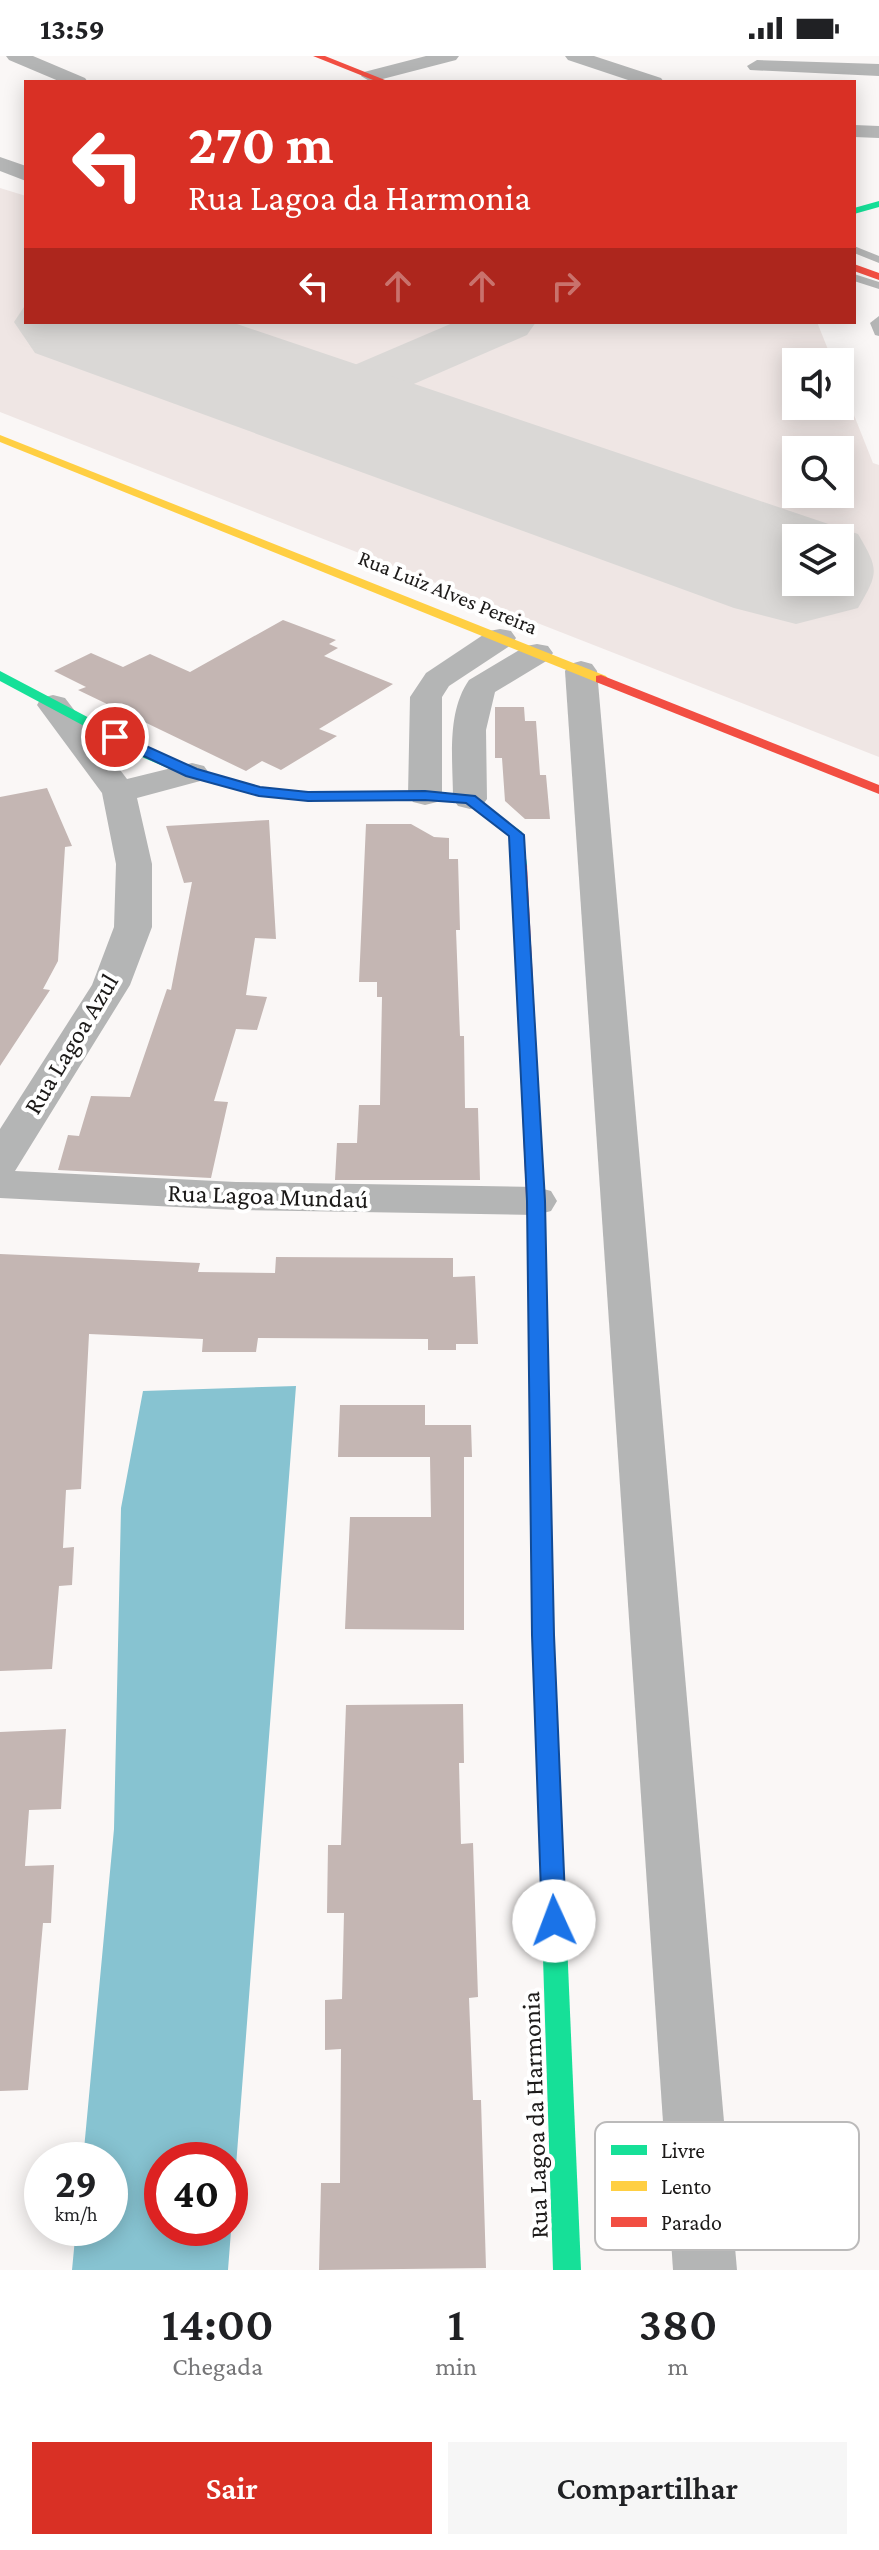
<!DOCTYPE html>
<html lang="pt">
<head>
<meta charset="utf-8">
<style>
  body { margin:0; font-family:"Crimson Pro",serif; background:#f6f6f6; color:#202124; height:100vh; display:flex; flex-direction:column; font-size:30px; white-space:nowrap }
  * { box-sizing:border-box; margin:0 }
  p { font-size:26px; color:#757577 }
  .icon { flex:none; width:44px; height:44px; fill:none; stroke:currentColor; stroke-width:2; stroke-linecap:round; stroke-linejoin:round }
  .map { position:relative; height:2214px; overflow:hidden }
  .side { display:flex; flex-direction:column; background:#fff; flex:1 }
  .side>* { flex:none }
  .top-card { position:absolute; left:24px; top:24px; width:832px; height:244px; border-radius:0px; box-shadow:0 4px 20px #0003; background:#d93025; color:#fff; overflow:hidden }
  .controls { position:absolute; left:782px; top:292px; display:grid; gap:16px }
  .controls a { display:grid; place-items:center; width:72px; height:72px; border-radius:0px; background:#fff; box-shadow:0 4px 20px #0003; font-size:40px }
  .speed { position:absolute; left:24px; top:2086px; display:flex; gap:16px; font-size:40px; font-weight:700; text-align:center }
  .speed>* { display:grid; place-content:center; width:104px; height:104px; border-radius:50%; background:#fff; box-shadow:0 4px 20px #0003; line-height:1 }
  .speed small { font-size:20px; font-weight:400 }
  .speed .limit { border:12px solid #d22; background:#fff; color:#111 }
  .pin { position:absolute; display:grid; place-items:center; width:68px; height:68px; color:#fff; margin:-34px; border:4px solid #fff; border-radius:50%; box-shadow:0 2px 8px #0007 }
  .me { position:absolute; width:88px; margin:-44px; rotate:358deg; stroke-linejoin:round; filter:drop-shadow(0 0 6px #0008) }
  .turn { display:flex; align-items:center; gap:28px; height:168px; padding:0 32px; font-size:36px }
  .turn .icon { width:104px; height:104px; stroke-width:2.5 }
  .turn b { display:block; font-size:56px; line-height:68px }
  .lanes { display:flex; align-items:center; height:76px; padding:0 32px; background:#0003; justify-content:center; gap:40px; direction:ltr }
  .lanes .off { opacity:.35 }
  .eta { display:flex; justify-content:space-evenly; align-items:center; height:136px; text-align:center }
  .eta b { font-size:48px; font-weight:600; line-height:56px }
  .action { display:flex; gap:16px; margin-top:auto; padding:16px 32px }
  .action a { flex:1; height:92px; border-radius:0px; background:#d93025; color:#fff; font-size:32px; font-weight:600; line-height:92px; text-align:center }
  .action a+a { background:#f6f6f6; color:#202124 }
  .status { display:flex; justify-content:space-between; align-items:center; height:56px; padding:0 40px; background:#fff; direction:ltr }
  .status svg { height:22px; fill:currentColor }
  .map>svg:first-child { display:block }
  .built { fill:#efe6e4; fill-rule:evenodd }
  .water { fill:#87c3d1; fill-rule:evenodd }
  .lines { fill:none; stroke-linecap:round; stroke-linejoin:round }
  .taxiway { fill:#dad8d6; fill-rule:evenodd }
  .runway { fill:#dad8d6; fill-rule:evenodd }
  .building { fill:#c4b6b3 }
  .lane { fill:#b4b5b5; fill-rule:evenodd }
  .street { fill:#b4b5b5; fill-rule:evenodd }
  .fast { fill:#16e098; fill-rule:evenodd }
  .slow { fill:#ffcf43; fill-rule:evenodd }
  .jam { fill:#f24e42; fill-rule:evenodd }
  .route { fill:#1a73e8; stroke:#114b97; stroke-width:2 }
  .labels { text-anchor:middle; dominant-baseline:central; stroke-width:8; stroke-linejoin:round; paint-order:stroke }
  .far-street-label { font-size:22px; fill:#1c1a19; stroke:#fff }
  .street-label { font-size:26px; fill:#1c1a19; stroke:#fff }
  .key { fill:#fff; stroke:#bbbaba; stroke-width:2 }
  .key-label { font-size:22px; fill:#1c1a19 }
</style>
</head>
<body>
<div class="status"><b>13:59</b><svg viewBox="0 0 49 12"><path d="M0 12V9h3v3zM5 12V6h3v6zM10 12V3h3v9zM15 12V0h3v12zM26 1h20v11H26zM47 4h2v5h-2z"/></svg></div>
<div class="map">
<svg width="879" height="2214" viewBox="0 0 879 2214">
  <rect width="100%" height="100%" fill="#faf7f6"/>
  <path class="built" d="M0,132l26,8v126h791l16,40h-37v44h44v-26l33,83 6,2v292l-879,-345zM796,394h44v44h-44zM796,482h44v44h-44z"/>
  <path class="water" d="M296,1330l-68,884h-156l4,-42h34v-68h-27l31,-331 7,-321 22,-117zM162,2104h68v68h-68z"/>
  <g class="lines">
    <path class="taxiway" d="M455,266h81l-9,13 -187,81 -22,6 -22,-6 -10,-13 10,-13z"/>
    <path class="runway" d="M26,248v18h205l627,212c21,36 21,38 0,74l-62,16 -62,-16 -699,-255 -21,-31zM796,482h44v44h-44z"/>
  </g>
  <g class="building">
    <path d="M283,564l53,20 -7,4 9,4 -14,8 69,28 -74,45 18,7 -56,34 -19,-9 -16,10 -168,-81 8,-3 -32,-16 37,-18 32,14 27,-13 40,18z"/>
    <path d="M495,651h29l1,14h11l4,54h6l4,44h-25l-20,-18 -3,-43h-7z"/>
    <path d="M47,732l25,58 -7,1 -7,114 -15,28 7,1 -50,76v-269z"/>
    <path d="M269,764l7,119 -21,-1 -9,57 21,2 -10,33 -21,-1 -22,72 14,1 -17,76 -153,-8 10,-35 11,1 12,-40 39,1 37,-108 4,1 21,-108 -8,1 -18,-57z"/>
    <path d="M366,768h45l23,13 15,1v21h9l2,71h-4l4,106h4l1,72h13l2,72h-145l2,-37h20l2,-38h21l2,-108h-5v-15h-18z"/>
    <path d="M0,1198l200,9 -2,9 77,1 1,-16 177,1v19l22,-1 3,68h-22v6h-28v-11l-170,-1 -2,14h-54l1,-13 -114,-5 -8,155 -15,1 -3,58 11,-1 -2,38 -13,1 -7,83 -52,2z"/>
    <path d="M340,1349h85v20h46l1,32h-8v173l-119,-1 5,-112h81l-1,-60h-92z"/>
    <path d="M463,1648l1,59h-5l2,81 12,-1 5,154 -9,1 4,102h8l5,168 -167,2 2,-87h19l1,-134 -16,1v-50l17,-1 2,-86h-17l1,-68h13l5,-140z"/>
    <path d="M66,1673l-5,80 -32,1 -4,56 29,-1 -3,58h-8l-15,167 -28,1v-359z"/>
  </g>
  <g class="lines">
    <g class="lane">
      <path d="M854,190l25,10v7l-25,-10z"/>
      <path d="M854,218l25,8v7l-25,-8z"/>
      <path d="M879,260v20l-4,-1 -5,-12z"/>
    </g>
    <g class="street">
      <path d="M6,0h27l52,22 3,4h-27l-52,-22z"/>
      <path d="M426,0h33l-3,4 -85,22 -10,-6 3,-4z"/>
      <path d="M565,0h29l67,22 3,4h-30l-66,-22z"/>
      <path d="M757,4l122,4v12l-129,-6 -3,-4z"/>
      <path d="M854,69l25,1v12l-25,-1z"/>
      <path d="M0,101l26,9v15l-26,-10z"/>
      <path d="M500,573l11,2 5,7 -5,7 -62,41 -7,11v98l-5,7 -12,3 -12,-3 -5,-7 2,-98 16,-24 63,-42z"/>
      <path d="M537,588l11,2 5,7 -5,7 -53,32 -9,38 1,69 -5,7 -12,3 -12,-3 -5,-7c0,-38 -7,-86 16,-119l57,-34z"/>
      <path d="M581,605l11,3 5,7 140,1599h-64l-108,-1599 5,-7z"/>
      <path d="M53,639l12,3 62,81 65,-16 12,3 5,7 -5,7 -67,18 15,66v63l-22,58 -115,186 221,11 300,5 15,4 6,10 -6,10 -15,4 -300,-5 -236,-12v-69l92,-144 22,-58 2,-63 -14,-71 -65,-88 4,-7z"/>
    </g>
    <g class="fast">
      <path d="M879,145v6l-25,7v-6z"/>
      <path d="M0,615l154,81 43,18 63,18 48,4 117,-1 45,4 52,37 5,33 -3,3h-10l-4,-31 -44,-34 -41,-4 -117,1 -49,-4 -72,-20 -43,-18 -144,-77z"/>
      <path d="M553,1828l9,3 3,8 16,375h-28l-12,-375 3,-8z"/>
    </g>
    <g class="slow">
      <path d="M0,379l606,241 2,3 -7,4 -5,-1 -596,-240z"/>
      <path d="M536,1156l9,6 9,417 11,260 -3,8 -9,3 -9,-3 -3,-8 -9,-260 -5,-417z"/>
    </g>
    <g class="jam">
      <path d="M313,0h12l65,26h-12z"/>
      <path d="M854,208l25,9v7l-25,-9z"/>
      <path d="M601,619l278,110v9l-283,-112v-6z"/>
      <path d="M519,804l8,5 18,353 -9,6 -9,-6 -16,-353z"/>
    </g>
  </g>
  <path class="route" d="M115,676l82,37 63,18 48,5 117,-1 50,5 49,39 21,366 9,434 12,286 -3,8 -9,3 -9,-3 -3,-8 -10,-286 -5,-434 -18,-365 -43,-33 -41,-3 -117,1 -49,-5 -73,-20 -76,-36v-6z"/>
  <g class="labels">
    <g class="far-street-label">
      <text transform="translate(448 536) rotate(22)">Rua Luiz Alves Pereira</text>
    </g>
    <g class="street-label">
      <text transform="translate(71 988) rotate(-59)">Rua Lagoa Azul</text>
      <text transform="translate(268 1140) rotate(2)">Rua Lagoa Mundaú</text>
      <text transform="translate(535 2059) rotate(-92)">Rua Lagoa da Harmonia</text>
    </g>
  </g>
  <rect x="595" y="2066" width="264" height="128" rx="12" class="key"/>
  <rect x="611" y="2089" width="36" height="10" fill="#16e098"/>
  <rect x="611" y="2125" width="36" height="10" fill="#ffcf43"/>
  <rect x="611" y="2161" width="36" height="10" fill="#f24e42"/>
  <g class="key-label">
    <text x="661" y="2102">Livre</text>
    <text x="661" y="2138">Lento</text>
    <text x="661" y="2174">Parado</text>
  </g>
</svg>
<div class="controls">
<a><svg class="icon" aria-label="sound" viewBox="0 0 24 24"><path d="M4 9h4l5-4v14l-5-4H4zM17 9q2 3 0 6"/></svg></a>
<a><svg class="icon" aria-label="search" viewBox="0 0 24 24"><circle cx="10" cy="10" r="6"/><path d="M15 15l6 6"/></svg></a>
<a><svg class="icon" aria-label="layers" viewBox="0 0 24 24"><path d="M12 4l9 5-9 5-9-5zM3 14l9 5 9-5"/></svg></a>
</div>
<div class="speed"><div>29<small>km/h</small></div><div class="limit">40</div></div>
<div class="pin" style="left:115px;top:681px;background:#d93025"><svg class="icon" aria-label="arrive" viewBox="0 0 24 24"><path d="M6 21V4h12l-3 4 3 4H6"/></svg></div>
<svg class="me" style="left:554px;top:1865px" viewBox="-20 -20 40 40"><circle r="19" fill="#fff"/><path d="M0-13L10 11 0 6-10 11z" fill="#1a73e8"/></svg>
<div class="top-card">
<div class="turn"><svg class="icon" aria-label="left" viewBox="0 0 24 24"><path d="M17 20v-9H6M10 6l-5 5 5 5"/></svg><div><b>270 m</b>Rua Lagoa da Harmonia</div></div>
<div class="lanes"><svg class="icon" aria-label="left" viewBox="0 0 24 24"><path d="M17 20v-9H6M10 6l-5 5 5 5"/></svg><svg class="icon off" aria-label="ahead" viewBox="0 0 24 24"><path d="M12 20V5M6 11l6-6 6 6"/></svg><svg class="icon off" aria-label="ahead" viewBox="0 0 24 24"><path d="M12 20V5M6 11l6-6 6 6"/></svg><svg class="icon off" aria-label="right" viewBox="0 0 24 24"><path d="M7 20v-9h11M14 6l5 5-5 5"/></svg></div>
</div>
</div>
<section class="side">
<div class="eta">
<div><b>14:00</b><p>Chegada</p></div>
<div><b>1</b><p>min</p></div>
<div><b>380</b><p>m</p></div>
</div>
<div class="action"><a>Sair</a><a>Compartilhar</a></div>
</section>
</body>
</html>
